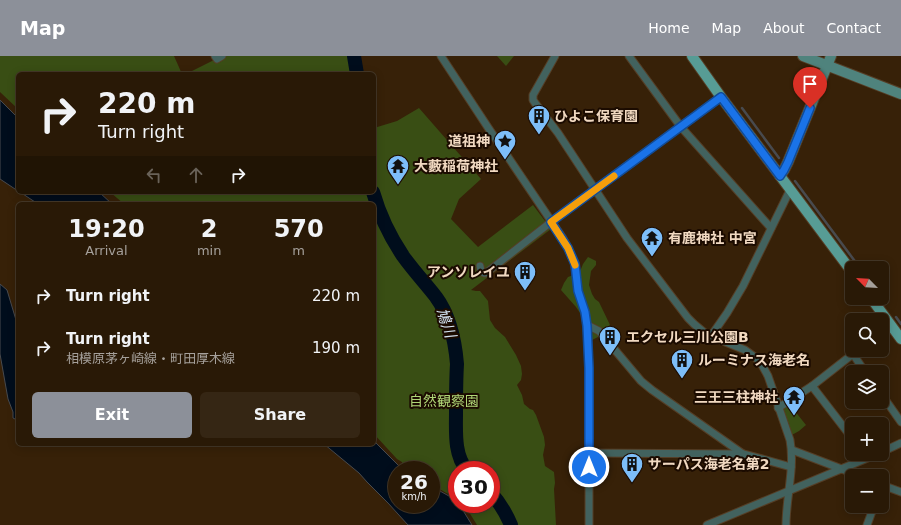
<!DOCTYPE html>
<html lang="en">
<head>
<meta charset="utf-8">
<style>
  body { margin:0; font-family:"DejaVu Sans","Noto Sans JP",sans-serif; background:#352614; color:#f1f3f6; height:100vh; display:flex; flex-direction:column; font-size:15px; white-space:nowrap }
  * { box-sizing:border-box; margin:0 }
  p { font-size:13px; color:#a5a09b }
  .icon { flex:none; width:22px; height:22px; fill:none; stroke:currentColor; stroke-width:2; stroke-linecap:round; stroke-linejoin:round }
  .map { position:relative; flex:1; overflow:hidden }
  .sheet { position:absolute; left:16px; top:146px; width:360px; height:244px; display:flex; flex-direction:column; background:#291906; border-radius:6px; box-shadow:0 2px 10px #0003,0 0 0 1px #453828 }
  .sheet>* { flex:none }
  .hud { position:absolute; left:16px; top:16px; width:360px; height:122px; border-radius:6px; box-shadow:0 2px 10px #0003,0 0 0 1px #453828; background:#291906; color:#f1f3f6; overflow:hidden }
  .needle { width:26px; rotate:294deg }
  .buttons { position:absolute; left:845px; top:205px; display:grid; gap:8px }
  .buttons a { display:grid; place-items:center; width:44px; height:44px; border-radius:6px; background:#291906; box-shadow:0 2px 10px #0003,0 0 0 1px #453828; font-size:20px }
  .speed { position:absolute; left:388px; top:405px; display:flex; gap:8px; font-size:20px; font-weight:700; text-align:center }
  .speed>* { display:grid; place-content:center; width:52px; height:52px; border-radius:50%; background:#291906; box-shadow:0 2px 10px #0003,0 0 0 1px #453828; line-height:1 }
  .speed small { font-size:10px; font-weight:400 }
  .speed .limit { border:6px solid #d22; background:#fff; color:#111 }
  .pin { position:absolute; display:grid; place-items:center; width:34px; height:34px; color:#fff; margin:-41px -17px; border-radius:50% 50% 50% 0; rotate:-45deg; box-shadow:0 0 4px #0007 }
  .pin .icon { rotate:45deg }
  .me { position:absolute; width:44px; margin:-22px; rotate:0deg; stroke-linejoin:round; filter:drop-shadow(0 0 3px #0008) }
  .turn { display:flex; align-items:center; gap:14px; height:84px; padding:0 16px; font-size:18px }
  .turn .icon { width:52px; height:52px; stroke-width:2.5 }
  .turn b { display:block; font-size:28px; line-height:34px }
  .lanes { display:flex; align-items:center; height:38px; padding:0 16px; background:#0003; justify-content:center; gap:20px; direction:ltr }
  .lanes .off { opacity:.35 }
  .eta { display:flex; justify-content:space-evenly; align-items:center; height:68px; text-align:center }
  .eta b { font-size:24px; font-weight:700; line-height:28px }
  .button { display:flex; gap:8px; margin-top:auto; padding:8px 16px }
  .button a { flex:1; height:46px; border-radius:6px; background:#8c9099; color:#fff; font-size:16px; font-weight:700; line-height:46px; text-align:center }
  .button a+a { background:#352614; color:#f1f3f6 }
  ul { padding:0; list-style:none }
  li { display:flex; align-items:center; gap:12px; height:52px; padding:0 16px }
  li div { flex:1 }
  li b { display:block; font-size:15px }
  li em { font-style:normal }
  header { display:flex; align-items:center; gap:24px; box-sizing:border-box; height:56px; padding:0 20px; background:#8c9099; color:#fff }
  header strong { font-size:19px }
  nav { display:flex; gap:22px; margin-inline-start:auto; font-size:14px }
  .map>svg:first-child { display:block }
  .green { fill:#394e14 }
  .water { fill:#000d1c; stroke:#484a4e }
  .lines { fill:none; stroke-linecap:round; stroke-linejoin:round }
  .stream { stroke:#484a4e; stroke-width:2.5 }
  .river { stroke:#000d1c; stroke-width:14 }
  .street-casing { stroke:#553e26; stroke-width:9 }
  .secondary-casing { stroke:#553e26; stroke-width:12 }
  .primary-casing { stroke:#553e26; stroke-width:12 }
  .street { stroke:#42625e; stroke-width:7 }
  .secondary { stroke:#4f837d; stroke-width:10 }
  .primary { stroke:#579c95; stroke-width:10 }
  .route-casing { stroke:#114b97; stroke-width:10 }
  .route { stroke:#1a73e8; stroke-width:7 }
  .slow { stroke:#f59e0b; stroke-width:7 }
  .labels { text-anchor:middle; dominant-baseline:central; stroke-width:4; stroke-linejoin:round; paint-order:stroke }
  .poi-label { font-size:14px; font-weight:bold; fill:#f1d9c1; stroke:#1b0b00; text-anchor:start }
  .park-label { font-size:14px; fill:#afd676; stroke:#1b0b00 }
  .water-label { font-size:15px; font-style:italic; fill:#d4e4f2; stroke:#1b0b00 }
</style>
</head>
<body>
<header>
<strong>Map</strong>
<nav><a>Home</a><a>Map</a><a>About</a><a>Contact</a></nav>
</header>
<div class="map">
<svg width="901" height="469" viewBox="0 0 901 469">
  <rect width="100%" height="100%" fill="#372108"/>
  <g class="green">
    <path d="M0,0h174l8,18h-164v35l-18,-17z"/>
    <path d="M222,0h128l4,18h-168z"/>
    <path d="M497,0h17l-8,10z"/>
    <path d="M419,52l62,71 -22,20 -8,20 27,28 55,-42 18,24 -80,61 5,1h4l8,10 2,19 5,8 10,9 11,18 5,11 1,8 -1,6 -4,5 5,10 2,9 6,5 3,1 3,5 8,22 1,8 -2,10 2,11 9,6 1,11 -1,6 2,36h-79l-13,-21h27v-34h-34v27c-4,-2 -10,-3 -14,-6 -4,-2 -7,-5 -12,-8v-13h-24c-3,-2 -5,-5 -5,-8l-5,-3 -23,-25v-230h-250l-14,-12h264v-64l23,-7z"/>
    <path d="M588,201l8,4v4l-5,6 -2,14 3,9 3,5 4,3 11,23 -6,6h-7l3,5 -8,4v-9l-16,-24 -15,-17 3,-7 4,-6 11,-4 2,-4 2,-5z"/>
    <path d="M791,349l3,5 12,15 -7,6 -9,5 -9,-25 5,-4z"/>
  </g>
  <g class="water">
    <path d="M0,44l18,18v73l-18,-12z"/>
    <path d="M20,136h79l13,12h-74z"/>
    <path d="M0,228l7,6 9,30 2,15v84h-3l-2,-1v-6l-5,-13 -8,-45z"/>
    <path d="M374,385l29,29h-6v34h34v-18l25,14 1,4h2l13,21h-64l-20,-22 -21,-21 -8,-9 -35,-29h50z"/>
  </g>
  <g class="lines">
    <g class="stream">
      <path d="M742,52l37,50"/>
      <path d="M795,125l65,87"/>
      <path d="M896,261l5,7"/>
    </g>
    <g class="river">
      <path d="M354,0l3,18"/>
      <path d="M373,136c6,21 18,46 30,64 10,14 22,27 33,41 14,19 19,43 21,67 -1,16 -1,33 -1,49 0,19 -2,42 11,57"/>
      <path d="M491,437c9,10 15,20 20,32"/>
    </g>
    <g class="street-casing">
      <g id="street">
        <path d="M215,0l2,3 5,-3"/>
        <path d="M441,0l48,73 73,108 6,11 7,16 3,27 7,22 2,12 2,43v157"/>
        <path d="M555,0l-22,39v5l2,3 23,30 69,105 61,80 6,6 12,10 39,16 11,8 6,7 6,11 22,64c5,28 -4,57 -4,85"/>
        <path d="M629,0l52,71 90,101"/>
        <path d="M480,210l1,5 3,2h2l65,-51 170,-125"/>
        <path d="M587,269l12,6 42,50 11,9 91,64"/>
        <path d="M882,276l9,-6"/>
        <path d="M711,280l16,-23 16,-27 47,-96"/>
        <path d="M853,298l12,18"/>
        <path d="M812,330l40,52"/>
        <path d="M882,339l19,27"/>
        <path d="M778,352l34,-22 46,-36"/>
        <path d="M792,394l68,26"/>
        <path d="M882,396l19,-9"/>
        <path d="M589,397l155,1 47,13"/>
        <path d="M882,429l19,7"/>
        <path d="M707,469l170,-71"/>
        <path d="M867,469l7,-19"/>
      </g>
    </g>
    <g class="secondary-casing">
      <g id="secondary">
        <path d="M803,0l98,38"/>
        <path d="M780,120l4,-6 4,-8 43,-106"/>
      </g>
    </g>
    <g class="primary-casing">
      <g id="primary">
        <path d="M692,0l29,41 131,175"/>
        <path d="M871,242l30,41"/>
      </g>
    </g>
    <use href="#street" class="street"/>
    <use href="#secondary" class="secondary"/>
    <use href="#primary" class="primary"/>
  </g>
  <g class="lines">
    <g class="route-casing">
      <path id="route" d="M589,411v-99l-2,-42 -2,-14 -7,-21 -3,-27 -7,-16 -17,-26 170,-125 59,79 4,-6 4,-8 22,-54"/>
    </g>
    <use href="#route" class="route"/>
    <path class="slow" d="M575,209l-7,-17 -17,-26 63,-46"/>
  </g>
  <defs>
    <g id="building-pin" transform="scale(1.15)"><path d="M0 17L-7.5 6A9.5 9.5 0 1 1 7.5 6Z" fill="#7dbef9" stroke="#1b0b00"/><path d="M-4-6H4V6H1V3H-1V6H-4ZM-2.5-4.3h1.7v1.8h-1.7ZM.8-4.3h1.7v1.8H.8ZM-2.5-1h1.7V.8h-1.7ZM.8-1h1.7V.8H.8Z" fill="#111"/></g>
    <g id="sight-pin" transform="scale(1.15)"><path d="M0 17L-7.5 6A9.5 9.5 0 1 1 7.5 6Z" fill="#7dbef9" stroke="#1b0b00"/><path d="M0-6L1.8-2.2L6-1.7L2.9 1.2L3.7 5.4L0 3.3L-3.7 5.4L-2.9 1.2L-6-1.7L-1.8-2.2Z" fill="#111"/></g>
    <g id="temple-pin" transform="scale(1.15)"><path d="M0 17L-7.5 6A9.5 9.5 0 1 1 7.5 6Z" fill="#7dbef9" stroke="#1b0b00"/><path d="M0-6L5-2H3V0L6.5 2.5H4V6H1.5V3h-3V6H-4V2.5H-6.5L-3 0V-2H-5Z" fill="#111"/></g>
  </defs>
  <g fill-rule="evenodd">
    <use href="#building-pin" x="539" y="60"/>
    <use href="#sight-pin" x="505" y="85"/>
    <use href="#temple-pin" x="398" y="110"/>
    <use href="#temple-pin" x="652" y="182"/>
    <use href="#building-pin" x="525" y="216"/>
    <use href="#building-pin" x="610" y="281"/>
    <use href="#building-pin" x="682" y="304"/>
    <use href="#temple-pin" x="794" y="341"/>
    <use href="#building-pin" x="632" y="408"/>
  </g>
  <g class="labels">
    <g class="poi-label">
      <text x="554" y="60">ひよこ保育園</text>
      <text x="490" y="85" text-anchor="end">道祖神</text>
      <text x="414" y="110">大藪稲荷神社</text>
      <text x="668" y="182">有鹿神社 中宮</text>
      <text x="510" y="216" text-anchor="end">アンソレイユ</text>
      <text x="626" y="281">エクセル三川公園B</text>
      <text x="698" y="304">ルーミナス海老名</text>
      <text x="778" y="341" text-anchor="end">三王三柱神社</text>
      <text x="648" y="408">サーパス海老名第2</text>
    </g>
    <g class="park-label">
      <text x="444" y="345">自然観察園</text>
    </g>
    <g class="water-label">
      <text transform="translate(446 267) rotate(70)">鳩川</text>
    </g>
  </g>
</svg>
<div class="buttons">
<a><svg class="needle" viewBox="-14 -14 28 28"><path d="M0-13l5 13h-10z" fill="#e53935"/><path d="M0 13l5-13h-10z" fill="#a5a09b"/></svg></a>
<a><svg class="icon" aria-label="search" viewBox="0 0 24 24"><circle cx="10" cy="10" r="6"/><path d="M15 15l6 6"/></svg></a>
<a><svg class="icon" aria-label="layers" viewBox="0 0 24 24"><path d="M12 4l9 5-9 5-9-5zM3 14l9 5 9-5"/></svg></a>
<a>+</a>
<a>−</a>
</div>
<div class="speed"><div>26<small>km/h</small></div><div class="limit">30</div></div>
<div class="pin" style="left:810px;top:52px;background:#d93025"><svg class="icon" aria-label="arrive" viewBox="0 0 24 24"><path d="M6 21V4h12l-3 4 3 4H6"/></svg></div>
<svg class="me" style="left:589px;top:411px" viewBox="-20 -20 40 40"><circle r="17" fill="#1a73e8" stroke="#fff" stroke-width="3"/><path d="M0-11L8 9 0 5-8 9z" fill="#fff"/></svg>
<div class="hud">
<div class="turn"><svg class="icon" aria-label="right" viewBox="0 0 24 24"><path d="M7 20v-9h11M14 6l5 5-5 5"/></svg><div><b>220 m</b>Turn right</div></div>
<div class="lanes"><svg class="icon off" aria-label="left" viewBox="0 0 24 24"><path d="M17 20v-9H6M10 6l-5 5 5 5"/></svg><svg class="icon off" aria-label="ahead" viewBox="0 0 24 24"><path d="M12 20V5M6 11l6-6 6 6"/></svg><svg class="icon" aria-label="right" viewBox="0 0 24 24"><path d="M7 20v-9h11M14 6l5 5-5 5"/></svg></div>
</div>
<section class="sheet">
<div class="eta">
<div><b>19:20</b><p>Arrival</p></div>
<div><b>2</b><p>min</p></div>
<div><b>570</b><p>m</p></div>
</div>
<ul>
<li><svg class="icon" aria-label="right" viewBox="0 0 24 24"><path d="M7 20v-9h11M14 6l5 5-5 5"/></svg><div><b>Turn right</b></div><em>220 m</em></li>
<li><svg class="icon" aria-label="right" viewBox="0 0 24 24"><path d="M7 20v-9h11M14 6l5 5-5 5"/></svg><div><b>Turn right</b><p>相模原茅ヶ崎線・町田厚木線</p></div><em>190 m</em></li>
</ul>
<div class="button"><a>Exit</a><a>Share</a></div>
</section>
</div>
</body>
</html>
